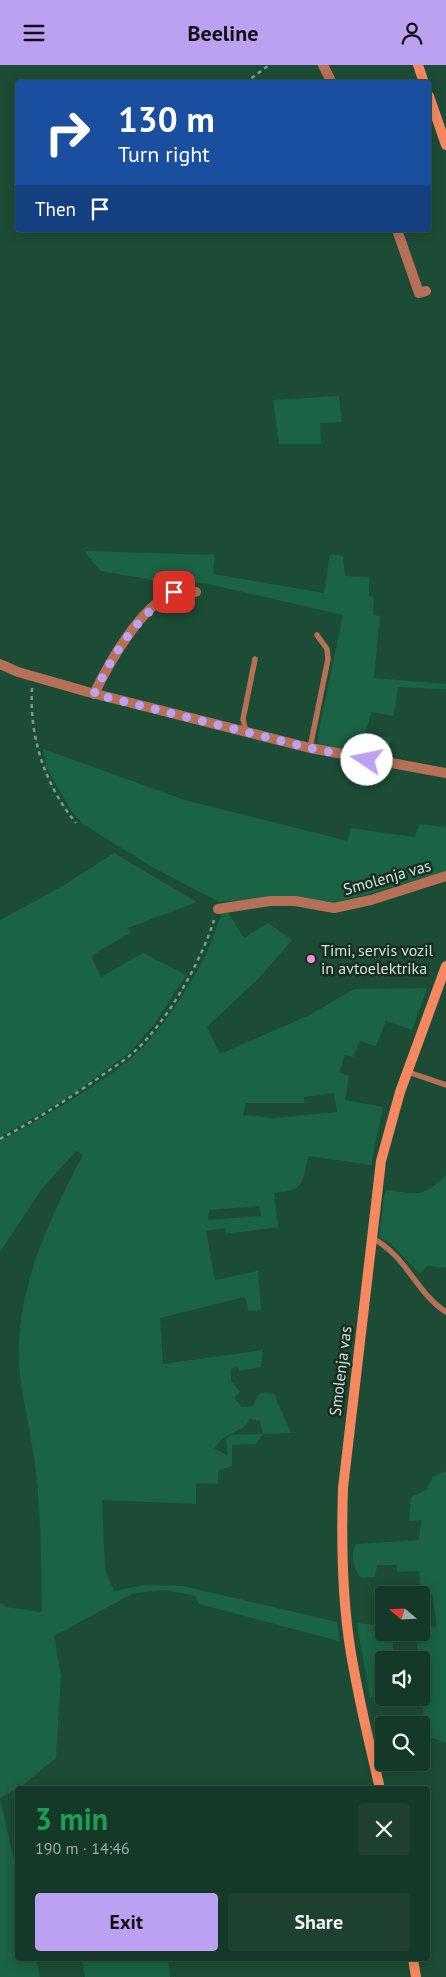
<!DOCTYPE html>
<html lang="en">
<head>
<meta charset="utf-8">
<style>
  body { margin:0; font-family:"PT Sans",sans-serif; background:#1e4030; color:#f1f3f6; height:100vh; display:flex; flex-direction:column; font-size:19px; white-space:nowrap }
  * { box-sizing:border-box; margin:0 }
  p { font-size:16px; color:#9daca8 }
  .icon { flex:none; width:28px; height:28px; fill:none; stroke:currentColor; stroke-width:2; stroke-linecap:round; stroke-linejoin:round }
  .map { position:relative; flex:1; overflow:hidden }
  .side { position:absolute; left:15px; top:1721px; width:415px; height:175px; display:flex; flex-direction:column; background:#153928; border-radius:5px; box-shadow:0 2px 12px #0003,0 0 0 1px #345345 }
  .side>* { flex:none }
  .top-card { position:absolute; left:15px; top:15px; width:416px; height:152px; border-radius:5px; box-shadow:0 2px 12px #0003,0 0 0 1px #345345; background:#1a4fa0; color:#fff; overflow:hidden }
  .needle { width:32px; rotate:289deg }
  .tools { position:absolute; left:375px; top:1521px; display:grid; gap:10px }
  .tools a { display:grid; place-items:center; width:55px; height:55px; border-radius:5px; background:#153928; box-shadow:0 2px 12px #0003,0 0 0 1px #345345; font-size:25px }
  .pin { position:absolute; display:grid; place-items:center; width:42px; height:42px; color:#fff; margin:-21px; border-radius:10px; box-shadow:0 2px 8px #0006 }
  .me { position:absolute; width:55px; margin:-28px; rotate:281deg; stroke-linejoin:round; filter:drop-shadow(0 0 4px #0008) }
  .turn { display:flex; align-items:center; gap:18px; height:105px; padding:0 20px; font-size:22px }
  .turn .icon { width:65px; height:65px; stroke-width:2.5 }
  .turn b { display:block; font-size:35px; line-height:42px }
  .then { display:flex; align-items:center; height:48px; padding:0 20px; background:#0003; gap:10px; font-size:19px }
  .round { display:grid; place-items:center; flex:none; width:52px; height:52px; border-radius:5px; background:#1e4030 }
  .summary { display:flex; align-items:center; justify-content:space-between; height:85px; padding:0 20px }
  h1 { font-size:30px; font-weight:800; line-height:38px; color:#1e9e55 }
  .button { display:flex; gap:10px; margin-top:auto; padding:10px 20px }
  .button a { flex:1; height:58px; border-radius:5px; background:#bca0f2; color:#111; font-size:20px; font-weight:800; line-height:58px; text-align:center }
  .button a+a { background:#1e4030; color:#f1f3f6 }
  header { display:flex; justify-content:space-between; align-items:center; height:65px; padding:0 20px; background:#bca0f2; color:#111; font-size:22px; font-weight:800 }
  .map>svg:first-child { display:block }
  .green { fill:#1a6344; fill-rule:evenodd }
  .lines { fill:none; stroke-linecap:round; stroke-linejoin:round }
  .path { stroke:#7a9d8c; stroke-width:2.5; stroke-dasharray:4 4; stroke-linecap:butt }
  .service { stroke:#b67057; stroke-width:5.5 }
  .minor { stroke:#b67057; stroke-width:10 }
  .secondary { stroke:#f5885f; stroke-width:10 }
  .route { stroke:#bca0f2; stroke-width:9; stroke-dasharray:0 16.2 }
  .poi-dot { fill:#f491d3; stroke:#192d23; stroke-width:2 }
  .labels { text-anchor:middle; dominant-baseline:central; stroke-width:5; stroke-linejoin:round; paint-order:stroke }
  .street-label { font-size:16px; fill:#cce5d7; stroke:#192d23 }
  .poi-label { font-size:16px; fill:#cce5d7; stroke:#192d23; text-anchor:start }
</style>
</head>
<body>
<header><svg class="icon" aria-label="menu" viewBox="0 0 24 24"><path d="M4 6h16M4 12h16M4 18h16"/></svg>Beeline<svg class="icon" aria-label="person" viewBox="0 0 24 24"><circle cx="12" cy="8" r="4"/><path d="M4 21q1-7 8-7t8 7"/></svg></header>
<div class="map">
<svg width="446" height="1912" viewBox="0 0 446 1912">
  <rect width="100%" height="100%" fill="#1c4c36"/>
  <g class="green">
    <path d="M339,331l3,26 -22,1 1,21h-42l-6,-44z"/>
    <path d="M86,486l129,4 -2,19 111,19 6,-39 13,2 2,20 24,1v19l5,1 -1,18 7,1 -6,62 72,6v5l-48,-2 -4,29 -23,-4 -5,21 25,5 -5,17 -5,3 -62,-13 -1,-11 25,-119 -139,-32 -29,1 -74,-13 -15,-17z"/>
    <path d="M43,684l142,51 163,41 2,-13 65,9 4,-13 27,3v44l-87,26 -25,5 -54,-5 -61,5 -67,-35 -69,-43 -11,-12 -25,-43z"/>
    <path d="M114,788l83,49 -69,26 2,5 -39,23 10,21 42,-24 43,22 -31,48 -26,30 -62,45 -67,39v-217l61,-33z"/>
    <path d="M227,846l17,27 24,-15 24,17 -32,37 -53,50 13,27 90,-39 44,-26 73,-1 -15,42 -26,-9 -10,25 -16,-5 -7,16 -8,-2 -6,17 10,4 -4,24 38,7 -12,58 -63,-9c-5,27 -4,35 -34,37l4,34 -52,7 -1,-6 -19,3 9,49 43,-9 3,39 -13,1 -3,-14 -85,21 3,46 100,-14 -2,17 -21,4 -3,-5 -6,3v12l9,11 -6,6 8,9 11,-1 6,-13 15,1 17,39 -28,1 -7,10 -24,1v21l-14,5v13l-22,-1v21l-94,-4 3,69 9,22 30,-6 39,1 154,36 2,19 -140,-37 -4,-8 -30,-6 -31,3 -80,43 7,40 -5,82 -33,27 -23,13v-195l6,4 35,5 1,-4c-1,-48 -1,-97 -7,-144 -5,-41 -19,-83 -16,-124 4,-65 34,-129 64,-185l-7,-4 -35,39 -41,62v-111c44,-24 89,-49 129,-81 27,-21 61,-73 76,-104 7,-14 11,-29 17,-43zM334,1028l3,19 -64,6 -30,-3 3,-12h58v-6zM259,1141l2,10 -53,4 1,-10zM250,1354l10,2 3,13 -32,1 -5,4 2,17 -14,-8 9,-10 21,-11z"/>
    <path d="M446,1110v93l-19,-2 -7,8 -30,-31 -11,-6 5,-40 2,-7c33,4 35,9 60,-15z"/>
    <path d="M446,1406v272l-19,-7 -6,-38v-38h-3l-2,-27h5v-5l16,-2 -5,-32h-11l-2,-23 -22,1 -1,-7h-19l-2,12 -14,1c-8,-11 -11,-22 -5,-34l63,-4 2,-20 -12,1 2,-24 15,-7 7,-13z"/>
    <path d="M357,1558l27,3v7h8l2,27h-10v35l-14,3z"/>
    <path d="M0,1734l17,74 1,86h18l4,18h-40z"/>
    <path d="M82,1894h86l2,18h-85z"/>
  </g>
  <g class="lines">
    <g class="path">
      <path d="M245,18l24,-18"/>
      <path d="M32,623c-3,49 13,97 44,135"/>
      <path d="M0,1074c34,-18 65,-38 97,-60 12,-9 26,-17 37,-27 33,-30 67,-90 80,-132"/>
    </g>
    <g class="service">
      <path d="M246,667l-3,-13 12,-60"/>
      <path d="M310,683l18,-89 -1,-10 -10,-14"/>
      <path d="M408,1007l38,13"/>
      <path d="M372,1173c35,18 44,55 74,74"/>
    </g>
    <g class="minor">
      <path d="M323,0l9,18"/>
      <path d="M397,165l22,63 7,-2"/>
      <path d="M0,599l18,8 70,20 222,56 136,25"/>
      <path d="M94,629c15,-31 46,-87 79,-101 6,-3 16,-1 23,-1"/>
      <path d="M218,844l52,-8h25l39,7 37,-8 75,-24"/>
    </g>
    <g class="secondary">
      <path d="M418,0l6,18"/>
      <path d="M429,31l17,49"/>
      <path d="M380,1724c-9,-40 -19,-79 -26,-119 -12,-59 -13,-122 -11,-182l38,-327 19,-69 46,-126"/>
      <path d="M413,1894l3,18"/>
    </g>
  </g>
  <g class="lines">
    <path class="route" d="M174,527c-39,26 -60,61 -80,102l216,54 57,12"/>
  </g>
  <circle class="poi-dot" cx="311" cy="894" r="5"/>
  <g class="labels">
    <g class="street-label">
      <text transform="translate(387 812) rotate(-16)">Smolenja vas</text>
      <text transform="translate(340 1306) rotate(-83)">Smolenja vas</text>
    </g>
    <g class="poi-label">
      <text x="321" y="885">Timi, servis vozil<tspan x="321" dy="18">in avtoelektrika</tspan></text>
    </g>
  </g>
</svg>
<div class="tools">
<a><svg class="needle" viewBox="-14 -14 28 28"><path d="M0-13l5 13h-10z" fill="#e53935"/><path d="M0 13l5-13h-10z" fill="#9daca8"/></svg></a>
<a><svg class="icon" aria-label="sound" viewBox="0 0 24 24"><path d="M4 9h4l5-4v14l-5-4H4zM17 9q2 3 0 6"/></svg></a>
<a><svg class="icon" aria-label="search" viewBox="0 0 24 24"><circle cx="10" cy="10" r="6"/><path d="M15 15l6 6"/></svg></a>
</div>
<div class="pin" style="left:174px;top:527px;background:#d93025"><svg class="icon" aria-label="arrive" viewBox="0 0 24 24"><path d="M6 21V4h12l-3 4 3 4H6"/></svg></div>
<svg class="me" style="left:367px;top:695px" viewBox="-20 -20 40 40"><circle r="19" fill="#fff"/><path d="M0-13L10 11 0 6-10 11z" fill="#bca0f2"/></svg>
<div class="top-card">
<div class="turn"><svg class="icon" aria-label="right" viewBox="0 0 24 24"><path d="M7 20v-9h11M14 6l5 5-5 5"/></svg><div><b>130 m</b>Turn right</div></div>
<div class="then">Then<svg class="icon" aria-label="arrive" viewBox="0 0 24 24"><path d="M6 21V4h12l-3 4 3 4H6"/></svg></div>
</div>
<section class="side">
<div class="summary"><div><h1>3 min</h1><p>190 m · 14:46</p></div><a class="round"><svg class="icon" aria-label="close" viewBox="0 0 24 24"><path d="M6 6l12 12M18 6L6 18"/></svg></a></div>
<div class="button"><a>Exit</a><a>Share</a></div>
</section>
</div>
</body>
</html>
